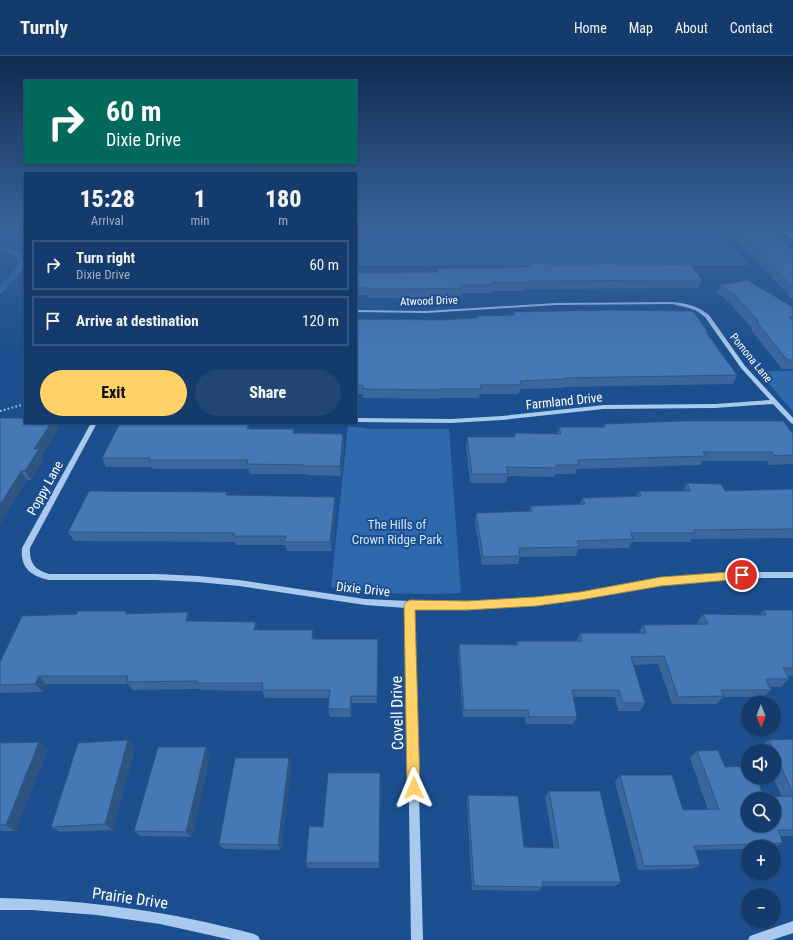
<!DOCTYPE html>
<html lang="en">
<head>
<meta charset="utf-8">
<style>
  body { margin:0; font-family:"Roboto Condensed",sans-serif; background:#214673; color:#f1f3f6; height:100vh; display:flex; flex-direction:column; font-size:15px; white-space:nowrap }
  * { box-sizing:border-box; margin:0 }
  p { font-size:13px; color:#9dadc1 }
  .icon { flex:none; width:22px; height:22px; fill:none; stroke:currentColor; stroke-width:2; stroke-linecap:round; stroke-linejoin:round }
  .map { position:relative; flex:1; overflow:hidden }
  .sheet { position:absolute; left:24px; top:116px; width:333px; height:252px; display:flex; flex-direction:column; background:#143b6b; border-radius:0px; box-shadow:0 1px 3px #0004,0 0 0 1px #33557e }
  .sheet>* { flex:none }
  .banner { position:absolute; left:24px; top:24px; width:333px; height:84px; border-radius:0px; box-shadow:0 1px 3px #0004,0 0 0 1px #33557e; background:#00695c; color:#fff; overflow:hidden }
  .needle { width:26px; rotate:179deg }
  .buttons { position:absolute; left:741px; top:640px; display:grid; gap:8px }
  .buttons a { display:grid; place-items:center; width:40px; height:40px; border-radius:50%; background:#143b6b; box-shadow:0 1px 3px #0004,0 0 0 1px #33557e; font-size:20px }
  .pin { position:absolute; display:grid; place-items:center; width:34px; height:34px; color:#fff; margin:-17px; border:2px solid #fff; border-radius:50%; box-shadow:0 1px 4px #0007 }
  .me { position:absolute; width:44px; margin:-22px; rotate:359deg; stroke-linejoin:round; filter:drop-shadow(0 0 3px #0008) }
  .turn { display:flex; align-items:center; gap:14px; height:84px; padding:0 16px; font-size:18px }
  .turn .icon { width:52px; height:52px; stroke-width:2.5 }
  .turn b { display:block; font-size:28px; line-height:34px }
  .eta { display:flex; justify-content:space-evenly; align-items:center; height:68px; text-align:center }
  .eta b { font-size:24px; font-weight:800; line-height:28px }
  .cta { display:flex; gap:8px; margin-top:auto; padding:8px 16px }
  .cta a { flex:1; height:46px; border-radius:24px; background:#ffd166; color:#111; font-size:16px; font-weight:800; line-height:46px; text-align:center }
  .cta a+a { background:#214673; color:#f1f3f6 }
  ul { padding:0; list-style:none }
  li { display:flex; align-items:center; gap:12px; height:50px; margin:0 8px 6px; padding:0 8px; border:2px solid #33557e; border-radius:0px }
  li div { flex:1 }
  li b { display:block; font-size:15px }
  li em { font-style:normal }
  header { display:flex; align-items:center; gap:24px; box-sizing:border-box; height:56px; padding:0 20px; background:#143b6b; border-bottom:1px solid #33557e }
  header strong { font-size:19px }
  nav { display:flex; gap:22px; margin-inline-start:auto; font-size:14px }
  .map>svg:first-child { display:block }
  .green { fill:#2e69ad }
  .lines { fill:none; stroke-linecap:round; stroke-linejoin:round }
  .path { stroke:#a9c9ee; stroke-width:2; stroke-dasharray:1.5 2.5; stroke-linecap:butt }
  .minor { fill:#a9c9ee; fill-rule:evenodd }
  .wall { fill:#3a679d }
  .shaded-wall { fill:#305480 }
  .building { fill:#4478b7; stroke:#305480; fill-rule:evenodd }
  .route { fill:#ffd166; stroke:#a68842 }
  .labels { text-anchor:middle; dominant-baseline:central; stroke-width:4; stroke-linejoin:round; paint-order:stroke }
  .far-street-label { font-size:11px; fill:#fff; stroke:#1b4f8f }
  .street-label { font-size:13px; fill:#fff; stroke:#1b4f8f }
  .park-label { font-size:13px; fill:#cfe3fa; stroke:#1b4f8f }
  .near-street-label { font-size:16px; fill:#fff; stroke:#1b4f8f }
</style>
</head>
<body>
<header>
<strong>Turnly</strong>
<nav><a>Home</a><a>Map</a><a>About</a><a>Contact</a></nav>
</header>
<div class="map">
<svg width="793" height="884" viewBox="0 0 793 884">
  <rect width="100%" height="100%" fill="#1b4f8f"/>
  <g class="green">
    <path d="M356,174h361l32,35h-393z"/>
    <path d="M0,191l18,4 7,6v10l-25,28v-9l14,-15 5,-8 -4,-7 -15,-6z"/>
    <path d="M757,315h36v40z"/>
    <path d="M348,370l24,3h77l12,164c-43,2 -88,1 -130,-6z"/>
  </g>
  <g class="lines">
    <path class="path" d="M0,355l25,-7"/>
    <g class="minor">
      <path d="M781,174h5l7,7v3z"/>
      <path d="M672,246c14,1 26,4 37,13l36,51 48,52v6l-2,-1 -18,-19 -58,4 -111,1 -102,11 -51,3 -95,-1v-4l95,1 51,-3 102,-11 111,-1 55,-4 -29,-32 -36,-51 -8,-6 -8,-3 -17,-4 -116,1 -130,8 -70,-1v-2l70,1 130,-8z"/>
      <path d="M91,367h6l-67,125c-1,15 5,22 19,26h107l42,2 41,4 126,19 45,2 57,1 91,-6 123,-20 61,-4h51v6h-51l-61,4 -123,20 -91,8 -53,-1 9,331h-12l-5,-332 -41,-3 -126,-19 -41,-4 -42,-2h-107c-18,-4 -29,-12 -27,-32z"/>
      <path d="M0,842c89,2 168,13 254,36l4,2 2,4h-28l-72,-16 -63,-9 -65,-5h-32z"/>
      <path d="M793,865v12l-21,7h-24l2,-4z"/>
    </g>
  </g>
  <g class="wall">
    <path d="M726,174h45l22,21v49z"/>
    <path d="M530,207l22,3 43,-1v-2l23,3 84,14 -4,8 -172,1v2h-34v2h-31v3l-57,2h-37v-3h-11v-25l1,3h32l48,-1v-3l92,-2z"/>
    <path d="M720,229l73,22v62h-11l-31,-39 1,-2 -23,-26 -12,-9z"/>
    <path d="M513,256l195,20 -1,2 30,41 -4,9 -170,3v1l-43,1 -1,5h-39l-1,4h-40v1l-76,-1v-4h-7v-75l84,1 36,-2 1,-2 36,-1z"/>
    <path d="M0,362l59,10 -17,27 2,3 -13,22h-4l-27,44z"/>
    <path d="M248,368l1,5 45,4 50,10 -3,33 -35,-1v-1h-56l-2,-5h-95l-1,-2h-46l-4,-9z"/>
    <path d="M604,368l189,10v30l-24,1 -2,-4h-64l-2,4 -124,4 -2,5h-20l-1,3 -47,-1 -1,7h-36l-4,-37 1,-9h47l1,-4 42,1 2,-7h44z"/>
    <path d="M687,427l38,8 68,-2v49l-101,1 -2,3h-58l-3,6 -51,1 -2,7 -56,1 -2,7 -36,1 -7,-43 1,-9 53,-1 1,-6 50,-1 2,-7 54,-2 3,-5h44z"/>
    <path d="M228,439l108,11 -4,45h-45l-2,-6h-49l-1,-3 -161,-1 -6,-9z"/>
    <path d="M764,554h29v66h-6l2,3 -8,8h-11l1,3 -8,7h-40l-6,7h-45l-14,-40 -25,1 12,38 -5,8h-22l-3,-14h-42l4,20 -4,7h-47l-1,-7h-62l-5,-65 1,-8 57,1 1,-4h60l3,-8h58l5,-8 55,-1 -1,-1 6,-9 56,1z"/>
    <path d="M128,557l64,8 66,9h55l2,9h63l-1,64h-25l-1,14h-21l-2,-8 1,-11h-64l-3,-7 -61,-1 -1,-1 -68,1 -4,-6h-82l-3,8 -43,1v-31z"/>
    <path d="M793,683v97h-13l3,7 -9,4h-26v2l-52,1 4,15 -8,4 -54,1 -23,-88 5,-7 63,35h25l-18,-52 7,-7 28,16 39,30h18l-9,-20h1v-26h-12l-2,-5 9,-6z"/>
    <path d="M128,684l7,7 -22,83 -53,2 -9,-5z"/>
    <path d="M39,686l9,7 -33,82h-15v-88z"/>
    <path d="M206,691l4,7 -18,83 -52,-1 -6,-5z"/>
    <path d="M291,709l-10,85 -57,-1 -5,-5z"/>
    <path d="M381,723l-2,89h-71l-2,-5z"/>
    <path d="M549,735l72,91 -6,4h-72l-4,5 -67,-1 -5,-89 1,-6 56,52 30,1 -9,-51z"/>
  </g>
  <g class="shaded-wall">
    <path d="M51,367h6l2,5 -17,27 2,3 -13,22 -6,-9 9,-22z"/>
    <path d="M343,378l1,9 -3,33 -1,-10z"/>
    <path d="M21,415l6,9 -27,44v-19z"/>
    <path d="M335,441l1,9 -4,45 -2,-9z"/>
    <path d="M188,556l4,9 -2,9 -4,-9z"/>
    <path d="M256,566l2,8h-4z"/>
    <path d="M313,574l2,8 -1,9 -2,-8z"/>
    <path d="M0,578l2,2 -2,3z"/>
    <path d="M39,620l7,8 -3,8 -8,-8z"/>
    <path d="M351,640l1,7 -1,14 -1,-8z"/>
    <path d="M128,684l7,7 -22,83 -8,-6z"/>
    <path d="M39,686l9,7 -33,82 -9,-6z"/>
    <path d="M206,691l4,7 -18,83 -6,-5z"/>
    <path d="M289,702l2,7 -10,85 -3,-5z"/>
    <path d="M380,717l1,6 -2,89v-5z"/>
  </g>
  <g class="building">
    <path d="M737,174h34l22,21v36z"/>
    <path d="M530,207h21l1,3 44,-1 -1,-2h22l1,3 72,-2 12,16 -175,1v2l-35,-1 1,3h-32l1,3 -57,1h-38v-2h-11v-17h1l-1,3h33l49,-1 -1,-3 94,-2z"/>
    <path d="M747,224l46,27v10h-4l4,4v39h-6l-31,-39h2l-25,-28 -13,-8z"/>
    <path d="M613,254l80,1 15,21h-2l31,43 -173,3 1,1 -45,2 1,4h-41l1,4h-42v1l-76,-1v-4h-7v-66l84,1 37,-2v-2l37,-1 -1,-3z"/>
    <path d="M0,362h25v5h26l-17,26h5l-14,22h-4l-21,34z"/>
    <path d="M684,365h99l10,13v21l-18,1 -3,-4h-69l2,4 -127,4v5h-22v3l-50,-1 2,7h-36l-5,-37h48v-4l46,1 -2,-7h46l-1,-3z"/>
    <path d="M120,367l128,1 -1,5h47l-1,4 50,1 -3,32h-35v-1l-58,-1 1,-4h-99l1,-2h-48z"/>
    <path d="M687,427l34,1 4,7 68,-2v40l-99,1 1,3h-64l2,6 -56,2 2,6 -60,1 1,8 -37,1 -7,-44 56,-2 -2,-5 55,-2 -3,-6 59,-2 -2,-5h51z"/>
    <path d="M89,435l138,1 -1,3 109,2 -5,45h-46l2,-6h-53l1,-3 -166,-1z"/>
    <path d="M764,554h29v58h-10l6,11h-23l5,11h-50l3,6 -46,1 -14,-41 -33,1 14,46h-22l-4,-13h-47l5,27h-48l-1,-7h-64l-5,-66 59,1 -1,-4h65l-2,-8h66l-3,-8 65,-1 -5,-10 63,1z"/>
    <path d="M78,555h48v3l62,-2 -2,9 70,1 -2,8h59l-1,9h66l-1,57h-26l-1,13h-22l2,-19h-68l1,-7h-67l1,-2 -70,1 1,-6h-89l-4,8 -35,1v-23l22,-46 55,-2z"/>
    <path d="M793,683v55l-24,-54z"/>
    <path d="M128,684l-23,84 -54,3 27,-84z"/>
    <path d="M39,686l-33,83h-6v-82z"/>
    <path d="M158,691h48l-20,85 -52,-1z"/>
    <path d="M718,694l7,17 23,-1v11h8l8,20 29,-1v34h-15l5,13 -89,3 6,19 -56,1 -24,-91h52l11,35 36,-1 -22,-58zM748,743h26v26h-26z"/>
    <path d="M235,702h54l-11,87 -59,-1z"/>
    <path d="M328,717h52l-1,90h-73l3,-37 14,1z"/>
    <path d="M549,735h51l21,91h-79l1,5 -69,-1 -6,-91 50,1 6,51 35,1z"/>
  </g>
  <linearGradient id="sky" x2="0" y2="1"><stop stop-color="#0f2b4f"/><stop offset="0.58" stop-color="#39639b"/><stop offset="1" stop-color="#39639b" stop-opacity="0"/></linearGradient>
  <rect width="793" height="298" fill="url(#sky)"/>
  <path class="route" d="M742,515l4,1 2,3 -2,3 -4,1 -81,7 -81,14 -44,6 -69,4h-52l5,178 -2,5 -4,2 -5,-2 -2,-5 -3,-183 2,-3 4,-2 57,1 69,-4 44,-5 81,-15z"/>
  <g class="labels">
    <g class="far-street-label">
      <text transform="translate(429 245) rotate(-2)">Atwood Drive</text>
      <text transform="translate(751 302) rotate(51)">Pomona Lane</text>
    </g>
    <g class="street-label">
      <text transform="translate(564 345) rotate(-6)">Farmland Drive</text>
      <text transform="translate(45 432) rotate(-61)">Poppy Lane</text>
      <text transform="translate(363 533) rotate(6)">Dixie Drive</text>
    </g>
    <g class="park-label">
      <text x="397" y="468">The Hills of<tspan x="397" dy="15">Crown Ridge Park</tspan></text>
    </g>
    <g class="near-street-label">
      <text transform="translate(397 657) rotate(-91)">Covell Drive</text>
      <text transform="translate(130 842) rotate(8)">Prairie Drive</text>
    </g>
  </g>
</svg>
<div class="buttons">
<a><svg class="needle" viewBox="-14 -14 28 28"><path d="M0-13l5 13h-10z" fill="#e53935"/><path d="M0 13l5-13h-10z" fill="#9dadc1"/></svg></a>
<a><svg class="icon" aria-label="sound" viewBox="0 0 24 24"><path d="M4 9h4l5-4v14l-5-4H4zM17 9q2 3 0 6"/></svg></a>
<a><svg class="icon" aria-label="search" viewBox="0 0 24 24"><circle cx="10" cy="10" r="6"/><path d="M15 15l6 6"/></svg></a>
<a>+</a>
<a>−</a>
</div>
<div class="pin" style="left:742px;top:519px;background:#d93025"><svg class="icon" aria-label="arrive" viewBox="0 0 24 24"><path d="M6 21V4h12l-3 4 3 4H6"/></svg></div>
<svg class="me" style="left:414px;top:732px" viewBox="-20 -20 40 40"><path d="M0-17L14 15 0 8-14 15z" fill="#ffd166" stroke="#fff" stroke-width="4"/></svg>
<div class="banner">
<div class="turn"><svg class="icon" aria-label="right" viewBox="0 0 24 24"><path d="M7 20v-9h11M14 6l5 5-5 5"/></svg><div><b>60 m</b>Dixie Drive</div></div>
</div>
<section class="sheet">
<div class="eta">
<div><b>15:28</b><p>Arrival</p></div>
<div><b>1</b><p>min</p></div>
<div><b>180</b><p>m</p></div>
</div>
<ul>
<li><svg class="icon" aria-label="right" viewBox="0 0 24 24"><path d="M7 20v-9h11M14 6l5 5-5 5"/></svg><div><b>Turn right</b><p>Dixie Drive</p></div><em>60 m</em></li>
<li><svg class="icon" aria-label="arrive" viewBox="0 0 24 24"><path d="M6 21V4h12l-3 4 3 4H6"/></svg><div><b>Arrive at destination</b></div><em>120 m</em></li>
</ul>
<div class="cta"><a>Exit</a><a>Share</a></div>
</section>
</div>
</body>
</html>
